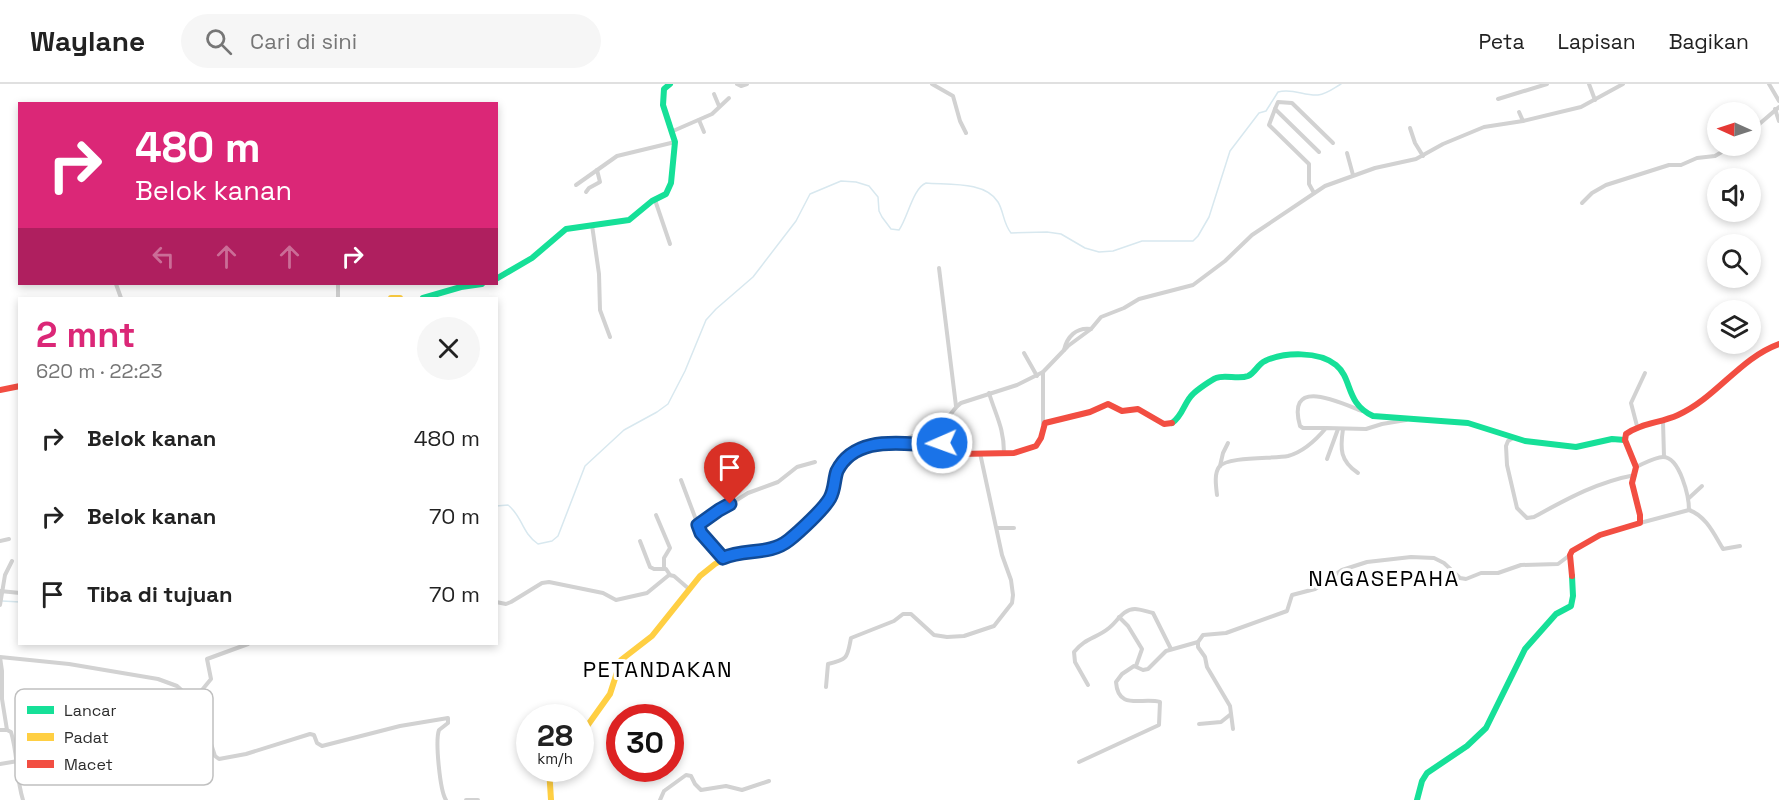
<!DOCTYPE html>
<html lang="id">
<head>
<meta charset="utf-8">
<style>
  body { margin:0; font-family:"Space Grotesk",sans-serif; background:#f6f6f6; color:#222; height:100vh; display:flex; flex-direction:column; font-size:22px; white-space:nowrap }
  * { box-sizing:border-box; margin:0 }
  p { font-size:20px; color:#767676 }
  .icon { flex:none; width:33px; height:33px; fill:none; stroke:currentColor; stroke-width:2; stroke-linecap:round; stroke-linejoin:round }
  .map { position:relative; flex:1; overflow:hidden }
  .sheet { position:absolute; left:18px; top:213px; width:480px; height:348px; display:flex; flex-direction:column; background:#fff; border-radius:0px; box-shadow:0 3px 9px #0003 }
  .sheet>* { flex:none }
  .hud { position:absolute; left:18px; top:18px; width:480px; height:183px; border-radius:0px; box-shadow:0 3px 9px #0003; background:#db2777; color:#fff; overflow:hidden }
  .needle { width:39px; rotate:273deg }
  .controls { position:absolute; left:1707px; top:18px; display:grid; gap:12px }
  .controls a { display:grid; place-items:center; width:54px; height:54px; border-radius:50%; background:#fff; box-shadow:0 3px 9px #0003; font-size:30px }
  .speed { position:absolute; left:516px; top:620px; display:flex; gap:12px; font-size:30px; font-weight:700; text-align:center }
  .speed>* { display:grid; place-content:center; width:78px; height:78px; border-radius:50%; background:#fff; box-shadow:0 3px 9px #0003; line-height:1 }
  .speed small { font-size:15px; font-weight:400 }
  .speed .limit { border:9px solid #d22; background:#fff; color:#111 }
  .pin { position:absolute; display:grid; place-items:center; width:51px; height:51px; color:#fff; margin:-62px -26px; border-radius:50% 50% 50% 0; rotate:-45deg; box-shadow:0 0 6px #0007 }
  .pin .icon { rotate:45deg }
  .me { position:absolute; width:66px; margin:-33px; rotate:268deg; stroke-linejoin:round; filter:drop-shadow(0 0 4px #0008) }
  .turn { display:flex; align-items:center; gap:21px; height:126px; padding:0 18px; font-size:27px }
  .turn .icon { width:78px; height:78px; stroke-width:2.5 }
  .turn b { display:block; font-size:42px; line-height:51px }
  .lanes { display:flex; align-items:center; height:57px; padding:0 18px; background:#0003; justify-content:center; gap:30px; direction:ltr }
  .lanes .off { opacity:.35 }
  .round { display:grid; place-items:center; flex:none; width:63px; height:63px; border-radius:32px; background:#f6f6f6 }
  .head { display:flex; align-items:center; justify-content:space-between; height:102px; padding:0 18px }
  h1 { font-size:36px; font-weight:700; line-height:45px; color:#db2777 }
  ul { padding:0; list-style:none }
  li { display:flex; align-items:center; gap:18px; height:78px; padding:0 18px }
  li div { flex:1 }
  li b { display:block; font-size:22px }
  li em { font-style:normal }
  header { display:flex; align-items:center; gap:36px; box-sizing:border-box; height:84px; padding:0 30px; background:#fff; border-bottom:2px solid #e0e0e0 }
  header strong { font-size:28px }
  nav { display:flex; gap:33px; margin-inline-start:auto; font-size:21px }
  .search { width:420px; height:54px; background:#f6f6f6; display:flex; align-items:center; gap:15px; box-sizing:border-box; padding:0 21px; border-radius:33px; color:#767676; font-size:22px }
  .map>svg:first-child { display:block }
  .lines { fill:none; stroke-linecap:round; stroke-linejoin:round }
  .stream { stroke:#d8e8ef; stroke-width:1.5 }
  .street { stroke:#d2d2d2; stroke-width:4 }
  .fast { stroke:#16e098; stroke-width:6 }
  .slow { stroke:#ffcf43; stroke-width:6 }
  .jam { stroke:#f24e42; stroke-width:6 }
  .route-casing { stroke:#114b97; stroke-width:15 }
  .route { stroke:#1a73e8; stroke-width:10 }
  .labels { text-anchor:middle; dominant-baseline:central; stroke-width:6; stroke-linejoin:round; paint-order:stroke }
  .quarter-label { font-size:22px; letter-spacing:1.5px; fill:#000; stroke:#fff }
  .key { fill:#fff; stroke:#c0c0c0; stroke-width:1.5 }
  .key-label { font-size:16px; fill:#2d2d2d }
</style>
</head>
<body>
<header>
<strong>Waylane</strong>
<div class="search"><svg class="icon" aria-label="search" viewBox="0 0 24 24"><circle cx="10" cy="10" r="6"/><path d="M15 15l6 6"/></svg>Cari di sini</div>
<nav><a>Peta</a><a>Lapisan</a><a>Bagikan</a></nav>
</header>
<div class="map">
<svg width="1779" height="716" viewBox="0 0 1779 716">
  <rect width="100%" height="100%" fill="#fff"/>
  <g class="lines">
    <g class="stream">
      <path d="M496,422l12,-1c15,12 13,27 30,39l14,-3 6,-5 27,-70 39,-36 33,-18 11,-8 17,-33 21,-51 10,-11 37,-32 43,-56 14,-27 31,-13 15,1 13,4 9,11 1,14 3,6 9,12 8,1c9,-13 14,-42 27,-47 22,2 59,-2 72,19 6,10 5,21 13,31l36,-1 14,2 24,14 14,4 14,-1 29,-10h51l5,-5 11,-19 21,-66 29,-38 7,-2 12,-19c15,-4 26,4 40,3 9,-1 16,-7 23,-11"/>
      <path d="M2,517l18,1"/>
    </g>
    <g class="street">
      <path d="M737,0l4,2 6,-2"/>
      <path d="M932,0l21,12 7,25 6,12"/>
      <path d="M1589,0l6,16"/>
      <path d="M1769,0l10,17"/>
      <path d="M714,10l5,12"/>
      <path d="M1498,15l49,-15"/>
      <path d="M1275,25l3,-7 14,1 41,40"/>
      <path d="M1775,25l4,12"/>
      <path d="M1519,28l4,9"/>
      <path d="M699,36l5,12"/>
      <path d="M1410,44l5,15 8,13"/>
      <path d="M673,47l39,-17 17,-16"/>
      <path d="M1750,48l29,-25"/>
      <path d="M1347,69l6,22"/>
      <path d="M576,101l41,-29 58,-14"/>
      <path d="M586,108l3,-4 11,-6 -3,-12"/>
      <path d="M1314,109l-5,-9v-20l-40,-39 6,-16 44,43"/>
      <path d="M655,116l15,44"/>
      <path d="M1582,119l10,-10 14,-8 63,-20h12l16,-7 18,-2 17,-10"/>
      <path d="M592,141l7,49 1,36 10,27"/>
      <path d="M939,184l17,138"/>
      <path d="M116,200l5,14"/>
      <path d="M338,200v14"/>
      <path d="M1064,266c3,-13 12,-23 27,-21"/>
      <path d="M1024,269l13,23"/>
      <path d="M1043,288v52"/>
      <path d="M989,309c7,23 15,35 15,60"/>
      <path d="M1663,337l1,36"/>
      <path d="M937,340l4,10 1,14"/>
      <path d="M1637,342l-6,-23 14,-30"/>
      <path d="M1325,344h-22l-3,-2c-14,-50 39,-24 62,-15"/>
      <path d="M1343,345c-3,20 -3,32 15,44"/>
      <path d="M1513,354l-5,3 -2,5 1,19 10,43 10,10 7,-1c33,-18 63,-35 101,-42"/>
      <path d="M898,357c17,-5 37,-12 50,-24 5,-5 7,-10 13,-14l56,-18 26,-13 25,-26 23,-17 10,-12 23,-9 15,-9 54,-14 32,-24 27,-26 73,-49 50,-18 41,-9 27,-15 41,-17 39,-6 58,-14 42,-23"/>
      <path d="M1327,375l11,-30"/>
      <path d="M1220,382l3,-13 5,-10"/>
      <path d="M1636,383c7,-3 19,-10 27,-10 17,0 26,40 26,53"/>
      <path d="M681,396l20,53 22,25"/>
      <path d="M1217,411c-1,-9 -3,-21 2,-28 8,-11 55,-8 69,-11 15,-4 28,-16 38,-28l40,1 16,-5 24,-4"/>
      <path d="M1689,414l13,-12"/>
      <path d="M656,431l14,33 -6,10v11"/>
      <path d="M1640,439l49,-13c17,6 25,24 34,39l17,-3"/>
      <path d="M697,441l51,-32 30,-11 19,-15 18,-5"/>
      <path d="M997,444h17"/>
      <path d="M0,457l9,-2"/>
      <path d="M640,457l10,26 4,2h12l4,6"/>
      <path d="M0,507l20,2"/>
      <path d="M496,518l10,2 5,-2 31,-19 7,-1 54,11 13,7 31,-7 22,-18 5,1 15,13"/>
      <path d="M0,521l5,-30 7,-14"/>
      <path d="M1119,533l9,9 14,23 -6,17"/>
      <path d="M1198,558v5l7,10 2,10 23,39 3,23"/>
      <path d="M1088,601l-13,-23 -1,-10c11,-14 23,-14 35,-24 8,-6 14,-19 26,-19 5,0 13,3 18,4l18,36"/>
      <path d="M826,603l2,-23c21,-5 19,-7 23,-26l43,-17 9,-7h8l23,21 13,2 17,-1 30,-10 18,-23 1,-8 -2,-15 -9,-25 -22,-102"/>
      <path d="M191,612l13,26 11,34 4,3 27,-5 64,-20 4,1 3,8 5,3 78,-20 48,-8v5l-9,7c-4,11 1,61 7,70"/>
      <path d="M1199,640l22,-2 10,-8"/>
      <path d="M0,646h7l4,2c7,23 5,46 12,68"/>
      <path d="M7,646l-5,-31v-28l-2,-14 69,7 89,15 19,7 10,9 6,1 9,-6 9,-11 -4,-20 41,-15"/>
      <path d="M1079,678l80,-37 1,-23c-18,-5 -42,9 -44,-20l6,-8 12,-8 9,4 5,-1 18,-18 32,-9 5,-7 23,-2 61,-22 5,-16 23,-6 27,-19 25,-8 44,-5 23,1 10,5 16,15 6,1 15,-6h17l23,-8 37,-1 12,-9"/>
      <path d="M0,680l18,-3"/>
      <path d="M466,716h12"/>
      <path d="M660,716l4,-9 22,-16 5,1 4,8 6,6 25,-4 16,4 27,-9"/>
    </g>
    <g class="fast">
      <path d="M496,195l36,-21 34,-29 63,-9 23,-19 14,-7 5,-11 4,-41 -12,-37 1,-16 6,-5"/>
      <path d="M423,214l38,-11 21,-3"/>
      <path d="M1172,339c11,-7 12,-21 21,-29 4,-4 18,-14 23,-16 9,-4 22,2 32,-2 7,-3 10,-12 17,-15 19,-9 54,-10 71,4 17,14 9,38 37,51l95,7 57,18 51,6 36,-8 13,1"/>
      <path d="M1417,716l5,-19 5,-8 40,-27 19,-18 39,-79 31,-35 15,-8 2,-10 -1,-20"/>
    </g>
    <g class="slow">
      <path d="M391,214h9"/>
      <path d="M580,652l30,-42 11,-34 31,-24 48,-60 15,-12 16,-9 41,-5 16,-9 42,-43 8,-27 15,-17 18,-8 19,-4 26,2"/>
      <path d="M549,684l2,32"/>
    </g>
    <g class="jam">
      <path d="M0,306l20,-4"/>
      <path d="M1625,356l1,-6c15,-11 35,-11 52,-19 38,-17 62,-57 101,-71"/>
      <path d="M916,360l18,1 23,9 57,-1 22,-7 5,-8 4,-15 45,-11 18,-8 14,7 16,-2 26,15 8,-1"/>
      <path d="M1572,492l-2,-21 2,-4 28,-16 40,-12v-8l-8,-32 4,-16 -11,-27"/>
    </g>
  </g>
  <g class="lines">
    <g class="route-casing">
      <path id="route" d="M730,420l-11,6 -21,15 3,8 22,25c22,-10 46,-2 66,-18 10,-8 35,-31 41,-42 5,-9 4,-19 7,-27 15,-30 50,-29 78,-27 9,1 18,0 27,4v-5"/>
    </g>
    <use href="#route" class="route"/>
  </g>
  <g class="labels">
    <g class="quarter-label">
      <text x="1384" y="494">NAGASEPAHA</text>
      <text x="658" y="585">PETANDAKAN</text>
    </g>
  </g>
  <rect x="15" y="605" width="198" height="96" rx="9" class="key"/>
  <rect x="27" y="622" width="27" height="8" fill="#16e098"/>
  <rect x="27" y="649" width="27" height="8" fill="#ffcf43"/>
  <rect x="27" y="676" width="27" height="8" fill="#f24e42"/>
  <g class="key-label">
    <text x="64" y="632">Lancar</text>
    <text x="64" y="659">Padat</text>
    <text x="64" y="686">Macet</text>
  </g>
</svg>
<div class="controls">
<a><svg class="needle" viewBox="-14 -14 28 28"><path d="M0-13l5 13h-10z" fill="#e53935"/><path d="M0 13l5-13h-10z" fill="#767676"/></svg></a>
<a><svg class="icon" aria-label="sound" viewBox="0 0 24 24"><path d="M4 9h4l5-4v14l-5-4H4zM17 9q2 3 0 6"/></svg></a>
<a><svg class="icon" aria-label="search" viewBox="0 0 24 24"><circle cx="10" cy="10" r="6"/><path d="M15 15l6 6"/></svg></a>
<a><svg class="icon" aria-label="layers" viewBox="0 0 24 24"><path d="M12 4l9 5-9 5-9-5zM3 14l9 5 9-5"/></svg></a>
</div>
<div class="speed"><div>28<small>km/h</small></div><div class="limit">30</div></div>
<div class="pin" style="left:730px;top:420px;background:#d93025"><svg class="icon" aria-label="arrive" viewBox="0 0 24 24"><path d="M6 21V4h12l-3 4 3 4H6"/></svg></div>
<svg class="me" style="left:942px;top:359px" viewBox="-20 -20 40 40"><circle r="17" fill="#1a73e8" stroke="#fff" stroke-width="3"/><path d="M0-11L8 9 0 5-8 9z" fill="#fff"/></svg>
<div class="hud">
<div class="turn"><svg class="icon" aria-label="right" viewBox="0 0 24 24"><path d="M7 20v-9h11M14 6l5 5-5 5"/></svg><div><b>480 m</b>Belok kanan</div></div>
<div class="lanes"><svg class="icon off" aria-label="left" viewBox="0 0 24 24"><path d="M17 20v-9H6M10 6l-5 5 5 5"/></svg><svg class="icon off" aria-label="ahead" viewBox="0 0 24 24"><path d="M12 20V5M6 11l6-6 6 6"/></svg><svg class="icon off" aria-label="ahead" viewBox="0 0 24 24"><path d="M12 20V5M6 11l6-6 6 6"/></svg><svg class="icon" aria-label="right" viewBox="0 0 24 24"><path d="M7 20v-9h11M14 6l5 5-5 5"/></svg></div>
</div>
<section class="sheet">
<div class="head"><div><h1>2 mnt</h1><p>620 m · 22:23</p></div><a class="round"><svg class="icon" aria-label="close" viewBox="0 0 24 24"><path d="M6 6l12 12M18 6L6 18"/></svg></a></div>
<ul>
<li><svg class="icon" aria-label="right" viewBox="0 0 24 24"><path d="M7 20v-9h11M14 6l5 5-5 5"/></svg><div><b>Belok kanan</b></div><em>480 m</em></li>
<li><svg class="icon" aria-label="right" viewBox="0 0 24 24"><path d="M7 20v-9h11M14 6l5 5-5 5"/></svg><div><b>Belok kanan</b></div><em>70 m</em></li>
<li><svg class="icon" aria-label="arrive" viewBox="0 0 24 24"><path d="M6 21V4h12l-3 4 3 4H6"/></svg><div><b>Tiba di tujuan</b></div><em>70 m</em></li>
</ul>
</section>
</div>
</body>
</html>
